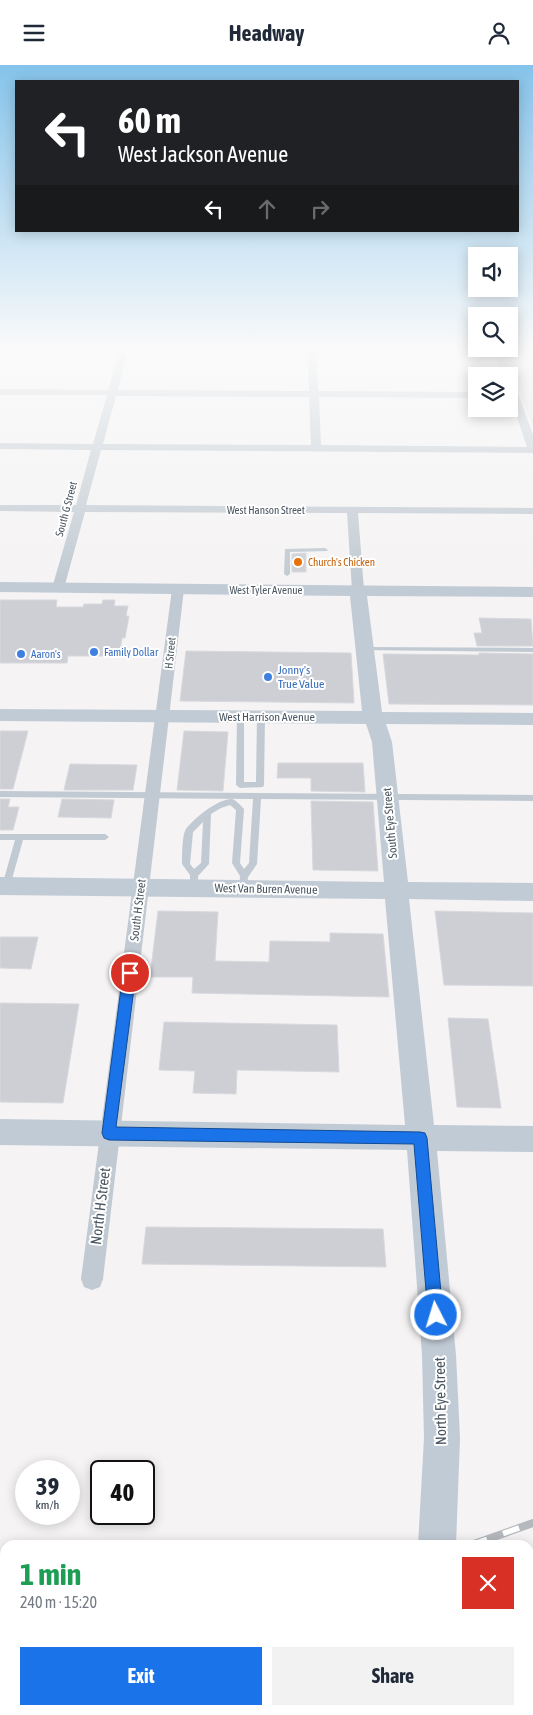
<!DOCTYPE html>
<html lang="en">
<head>
<meta charset="utf-8">
<style>
  body { margin:0; font-family:"Asap Condensed",sans-serif; background:#f2f2f3; color:#1f2937; height:100vh; display:flex; flex-direction:column; font-size:19px; white-space:nowrap }
  * { box-sizing:border-box; margin:0 }
  p { font-size:16px; color:#747a83 }
  .icon { flex:none; width:28px; height:28px; fill:none; stroke:currentColor; stroke-width:2; stroke-linecap:round; stroke-linejoin:round }
  .map { position:relative; flex:1; overflow:hidden }
  .panel { position:absolute; left:0px; top:1475px; width:534px; height:175px; display:flex; flex-direction:column; background:#fff; border-radius:15px 15px 0 0; box-shadow:0 2px 12px #0003 }
  .panel>* { flex:none }
  .guide { position:absolute; left:15px; top:15px; width:504px; height:152px; border-radius:0px; box-shadow:0 2px 12px #0003; background:#202124; color:#fff; overflow:hidden }
  .controls { position:absolute; left:468px; top:182px; display:grid; gap:10px }
  .controls a { display:grid; place-items:center; width:50px; height:50px; border-radius:0px; background:#fff; box-shadow:0 2px 12px #0003; font-size:25px }
  .speed { position:absolute; left:15px; top:1395px; display:flex; gap:10px; font-size:25px; font-weight:700; text-align:center }
  .speed>* { display:grid; place-content:center; width:65px; height:65px; border-radius:50%; background:#fff; box-shadow:0 2px 12px #0003; line-height:1 }
  .speed small { font-size:12px; font-weight:400 }
  .speed .limit { border:2px solid #111; border-radius:8px; background:#fff; color:#111 }
  .pin { position:absolute; display:grid; place-items:center; width:42px; height:42px; color:#fff; margin:-21px; border:2px solid #fff; border-radius:50%; box-shadow:0 1px 5px #0007 }
  .me { position:absolute; width:55px; margin:-28px; rotate:355deg; stroke-linejoin:round; filter:drop-shadow(0 0 4px #0008) }
  .turn { display:flex; align-items:center; gap:18px; height:105px; padding:0 20px; font-size:22px }
  .turn .icon { width:65px; height:65px; stroke-width:2.5 }
  .turn b { display:block; font-size:35px; line-height:42px }
  .lanes { display:flex; align-items:center; height:48px; padding:0 20px; background:#0003; justify-content:center; gap:25px; direction:ltr }
  .lanes .off { opacity:.35 }
  .round { display:grid; place-items:center; flex:none; width:52px; height:52px; border-radius:0px; background:#f2f2f3 }
  .summary { display:flex; align-items:center; justify-content:space-between; height:85px; padding:0 20px }
  h1 { font-size:30px; font-weight:700; line-height:38px; color:#1e9e55 }
  .button { display:flex; gap:10px; margin-top:auto; padding:10px 20px }
  .button a { flex:1; height:58px; border-radius:0px; background:#1a73e8; color:#fff; font-size:20px; font-weight:700; line-height:58px; text-align:center }
  .button a+a { background:#f2f2f3; color:#1f2937 }
  header { display:flex; justify-content:space-between; align-items:center; height:65px; padding:0 20px; background:#fff; font-size:22px; font-weight:700 }
  .map>svg:first-child { display:block }
  .education { fill:#e6e4e5 }
  .building { fill:#cdcfd5; stroke:#d7d9de }
  .lines { fill:none; stroke-linecap:round; stroke-linejoin:round }
  .lane { fill:#c1cad2; fill-rule:evenodd }
  .street { fill:#c1cad2; fill-rule:evenodd }
  .secondary { fill:#c1cbd6; fill-rule:evenodd }
  .rail-casing { stroke:#b5b8bd; stroke-width:8 }
  .rail { stroke:#fff; stroke-width:5.5; stroke-dasharray:17; stroke-linecap:butt }
  .route { fill:#1a73e8; stroke:#114b97 }
  .food-dot { fill:#e8710a; stroke:#fff; stroke-width:2 }
  .shop-dot { fill:#3f7fe0; stroke:#fff; stroke-width:2 }
  .labels { text-anchor:middle; dominant-baseline:central; stroke-width:4; stroke-linejoin:round; paint-order:stroke }
  .far-street-label { font-size:11px; fill:#4a5661; stroke:#fff }
  .far-food-label { font-size:11px; fill:#c56008; stroke:#fff; text-anchor:start }
  .far-shop-label { font-size:11px; fill:#366cbe; stroke:#fff; text-anchor:start }
  .shop-label { font-size:12px; fill:#366cbe; stroke:#fff; text-anchor:start }
  .street-label { font-size:12px; fill:#4a5661; stroke:#fff }
  .near-street-label { font-size:15px; fill:#4a5661; stroke:#fff }
</style>
</head>
<body>
<header><svg class="icon" aria-label="menu" viewBox="0 0 24 24"><path d="M4 6h16M4 12h16M4 18h16"/></svg>Headway<svg class="icon" aria-label="person" viewBox="0 0 24 24"><circle cx="12" cy="8" r="4"/><path d="M4 21q1-7 8-7t8 7"/></svg></header>
<div class="map">
<svg width="533" height="1650" viewBox="0 0 533 1650">
  <rect width="100%" height="100%" fill="#f5f3f3"/>
  <path class="education" d="M510,289h23v73l-26,-72z"/>
  <g class="building">
    <path d="M306,488v19h-14v-18z"/>
    <path d="M0,535h57l-1,7h27l1,-3h18l1,-4h12l-1,6h14l-2,10h3l-4,22h-3l-2,13h-3l-1,5h-48l-1,7h-67z"/>
    <path d="M479,553l52,1 2,27h-56l-3,-13h8z"/>
    <path d="M186,586l165,2 3,50 -174,-2z"/>
    <path d="M479,588l54,1v51l-144,-1 -6,-50 96,1z"/>
    <path d="M0,666h28l-15,58h-13z"/>
    <path d="M184,666l44,1 -5,59 -46,-1z"/>
    <path d="M278,698h85l2,29 -54,-1v-13h-34z"/>
    <path d="M70,699l67,1 -4,25h-69z"/>
    <path d="M0,734h10l-2,8h11l-6,23h-13z"/>
    <path d="M62,734l52,1 -3,18 -53,-1z"/>
    <path d="M311,736l62,1 5,69 -65,-1z"/>
    <path d="M158,846l60,1 -3,49 54,1 1,-21 60,1v-9l53,1 6,63 -197,-4 1,-16h-43z"/>
    <path d="M435,846l98,2v73l-89,-1z"/>
    <path d="M0,872h38l-7,32 -31,-1z"/>
    <path d="M0,938l79,1 -16,99 -63,-1z"/>
    <path d="M448,953l40,1 13,89 -44,-1z"/>
    <path d="M164,957l173,3 2,47 -102,-2 -1,24 -43,-1 2,-22 -36,-1z"/>
    <path d="M146,1162l237,2 3,38 -244,-3z"/>
  </g>
  <g class="lines">
    <g class="lane">
      <path d="M325,483l3,2 -1,1 -37,1v22l-3,2 -3,-2 1,-25z"/>
      <path d="M364,582l169,1v4l-171,-2 -1,-1z"/>
      <path d="M237,650h3l4,2v65h12l1,-65 4,-2 4,2 -1,68 -1,2 -23,1 -4,-3z"/>
      <path d="M0,726l533,4v6l-272,-2 -4,65 -9,13 -1,12 -4,3 -4,-3 1,-13 -8,-13 4,-53 -6,-5 -9,3 -10,6 -2,50 -11,12v12l-4,3 -4,-3v-13l-8,-11c0,-8 0,-29 4,-35 7,-10 33,-31 46,-30 4,1 9,7 12,10l-4,54 4,6 5,-6 4,-64 -253,-2zM203,757l-2,41 -7,6 -4,-5 3,-32z"/>
      <path d="M0,769h105l4,3 -4,3h-82l-13,46 -4,3 -4,-3 13,-46h-15z"/>
    </g>
    <g class="street">
      <path d="M120,285h8l-10,40 191,1 -1,-41h8l2,41 158,1v6l-157,-1 2,48 206,2 -18,-53v-15l5,3 19,53v18l-432,-3 -15,55 447,3v6l-175,-1 6,77 -6,4 -6,-4 -5,-77 -262,-1 -21,76 -6,4 -4,-1 -2,-3 22,-76 -74,-1v-6h76l15,-55 -91,-1v-6l93,1 14,-49h-107v-6l108,1zM116,331l193,1 2,48 -208,-1z"/>
      <path d="M493,285h8l10,26 -1,2 -7,-2z"/>
      <path d="M178,520l6,4 -81,690 -3,8 -8,3 -8,-3 -3,-8 91,-690z"/>
    </g>
    <g class="secondary">
      <path d="M0,517l533,5v10l-166,-1 15,116 151,1v12l-147,-1 6,18 16,140 125,1v18l-124,-2 25,226 99,1v26l-96,-1 19,204 4,83 -4,107h-38l6,-107 -2,-83 -15,-205 -407,-5v-26l405,6 -20,-226 -385,-4v-18l384,5 -12,-140 -6,-18 -366,-3v-12l362,2 -12,-115 -350,-4z"/>
      <rect x="389" y="1645" width="40" height="5"/>
    </g>
    <g class="rail-casing">
      <g id="rail">
        <path d="M471,1480l62,-22"/>
        <path d="M9,1650l14,-5"/>
        <path d="M81,1650l9,-5"/>
      </g>
    </g>
    <use href="#rail" class="rail"/>
  </g>
  <linearGradient id="sky" x2="0" y2="1"><stop stop-color="#85c3ea"/><stop offset="0.55" stop-color="#fafafa"/><stop offset="1" stop-color="#fafafa" stop-opacity="0"/></linearGradient>
  <rect width="533" height="516" fill="url(#sky)"/>
  <path class="route" d="M130,903l4,2 2,3 -20,154 304,5 5,1 2,5 16,177 -2,6 -5,2 -6,-2 -2,-6 -14,-171 -305,-4 -5,-2 -2,-5 21,-160 2,-3z"/>
  <circle class="food-dot" cx="298" cy="497" r="5"/>
  <g class="shop-dot">
    <circle cx="94" cy="587" r="5"/>
    <circle cx="21" cy="589" r="5"/>
    <circle cx="268" cy="612" r="5"/>
  </g>
  <g class="labels">
    <g class="far-street-label">
      <text transform="translate(66 444) rotate(-75)">South G Street</text>
      <text x="266" y="445">West Hanson Street</text>
      <text x="266" y="525">West Tyler Avenue</text>
      <text transform="translate(170 588) rotate(-84)">H Street</text>
    </g>
    <g class="far-food-label">
      <text x="308" y="497">Church's Chicken</text>
    </g>
    <g class="far-shop-label">
      <text x="104" y="587">Family Dollar</text>
      <text x="31" y="589">Aaron's</text>
    </g>
    <g class="shop-label">
      <text x="278" y="605">Jonny's<tspan x="278" dy="14">True Value</tspan></text>
    </g>
    <g class="street-label">
      <text x="267" y="652">West Harrison Avenue</text>
      <text transform="translate(390 758) rotate(-95)">South Eye Street</text>
      <text transform="translate(266 824) rotate(1)">West Van Buren Avenue</text>
      <text transform="translate(138 845) rotate(-83)">South H Street</text>
    </g>
    <g class="near-street-label">
      <text transform="translate(100 1141) rotate(-83)">North H Street</text>
      <text transform="translate(440 1336) rotate(-91)">North Eye Street</text>
    </g>
  </g>
</svg>
<div class="controls">
<a><svg class="icon" aria-label="sound" viewBox="0 0 24 24"><path d="M4 9h4l5-4v14l-5-4H4zM17 9q2 3 0 6"/></svg></a>
<a><svg class="icon" aria-label="search" viewBox="0 0 24 24"><circle cx="10" cy="10" r="6"/><path d="M15 15l6 6"/></svg></a>
<a><svg class="icon" aria-label="layers" viewBox="0 0 24 24"><path d="M12 4l9 5-9 5-9-5zM3 14l9 5 9-5"/></svg></a>
</div>
<div class="speed"><div>39<small>km/h</small></div><div class="limit">40</div></div>
<div class="pin" style="left:130px;top:908px;background:#d93025"><svg class="icon" aria-label="arrive" viewBox="0 0 24 24"><path d="M6 21V4h12l-3 4 3 4H6"/></svg></div>
<svg class="me" style="left:436px;top:1250px" viewBox="-20 -20 40 40"><circle r="17" fill="#1a73e8" stroke="#fff" stroke-width="3"/><path d="M0-11L8 9 0 5-8 9z" fill="#fff"/></svg>
<div class="guide">
<div class="turn"><svg class="icon" aria-label="left" viewBox="0 0 24 24"><path d="M17 20v-9H6M10 6l-5 5 5 5"/></svg><div><b>60 m</b>West Jackson Avenue</div></div>
<div class="lanes"><svg class="icon" aria-label="left" viewBox="0 0 24 24"><path d="M17 20v-9H6M10 6l-5 5 5 5"/></svg><svg class="icon off" aria-label="ahead" viewBox="0 0 24 24"><path d="M12 20V5M6 11l6-6 6 6"/></svg><svg class="icon off" aria-label="right" viewBox="0 0 24 24"><path d="M7 20v-9h11M14 6l5 5-5 5"/></svg></div>
</div>
<section class="panel">
<div class="summary"><div><h1>1 min</h1><p>240 m · 15:20</p></div><a class="round" style="background:#d93025;color:#fff"><svg class="icon" aria-label="close" viewBox="0 0 24 24"><path d="M6 6l12 12M18 6L6 18"/></svg></a></div>
<div class="button"><a>Exit</a><a>Share</a></div>
</section>
</div>
</body>
</html>
